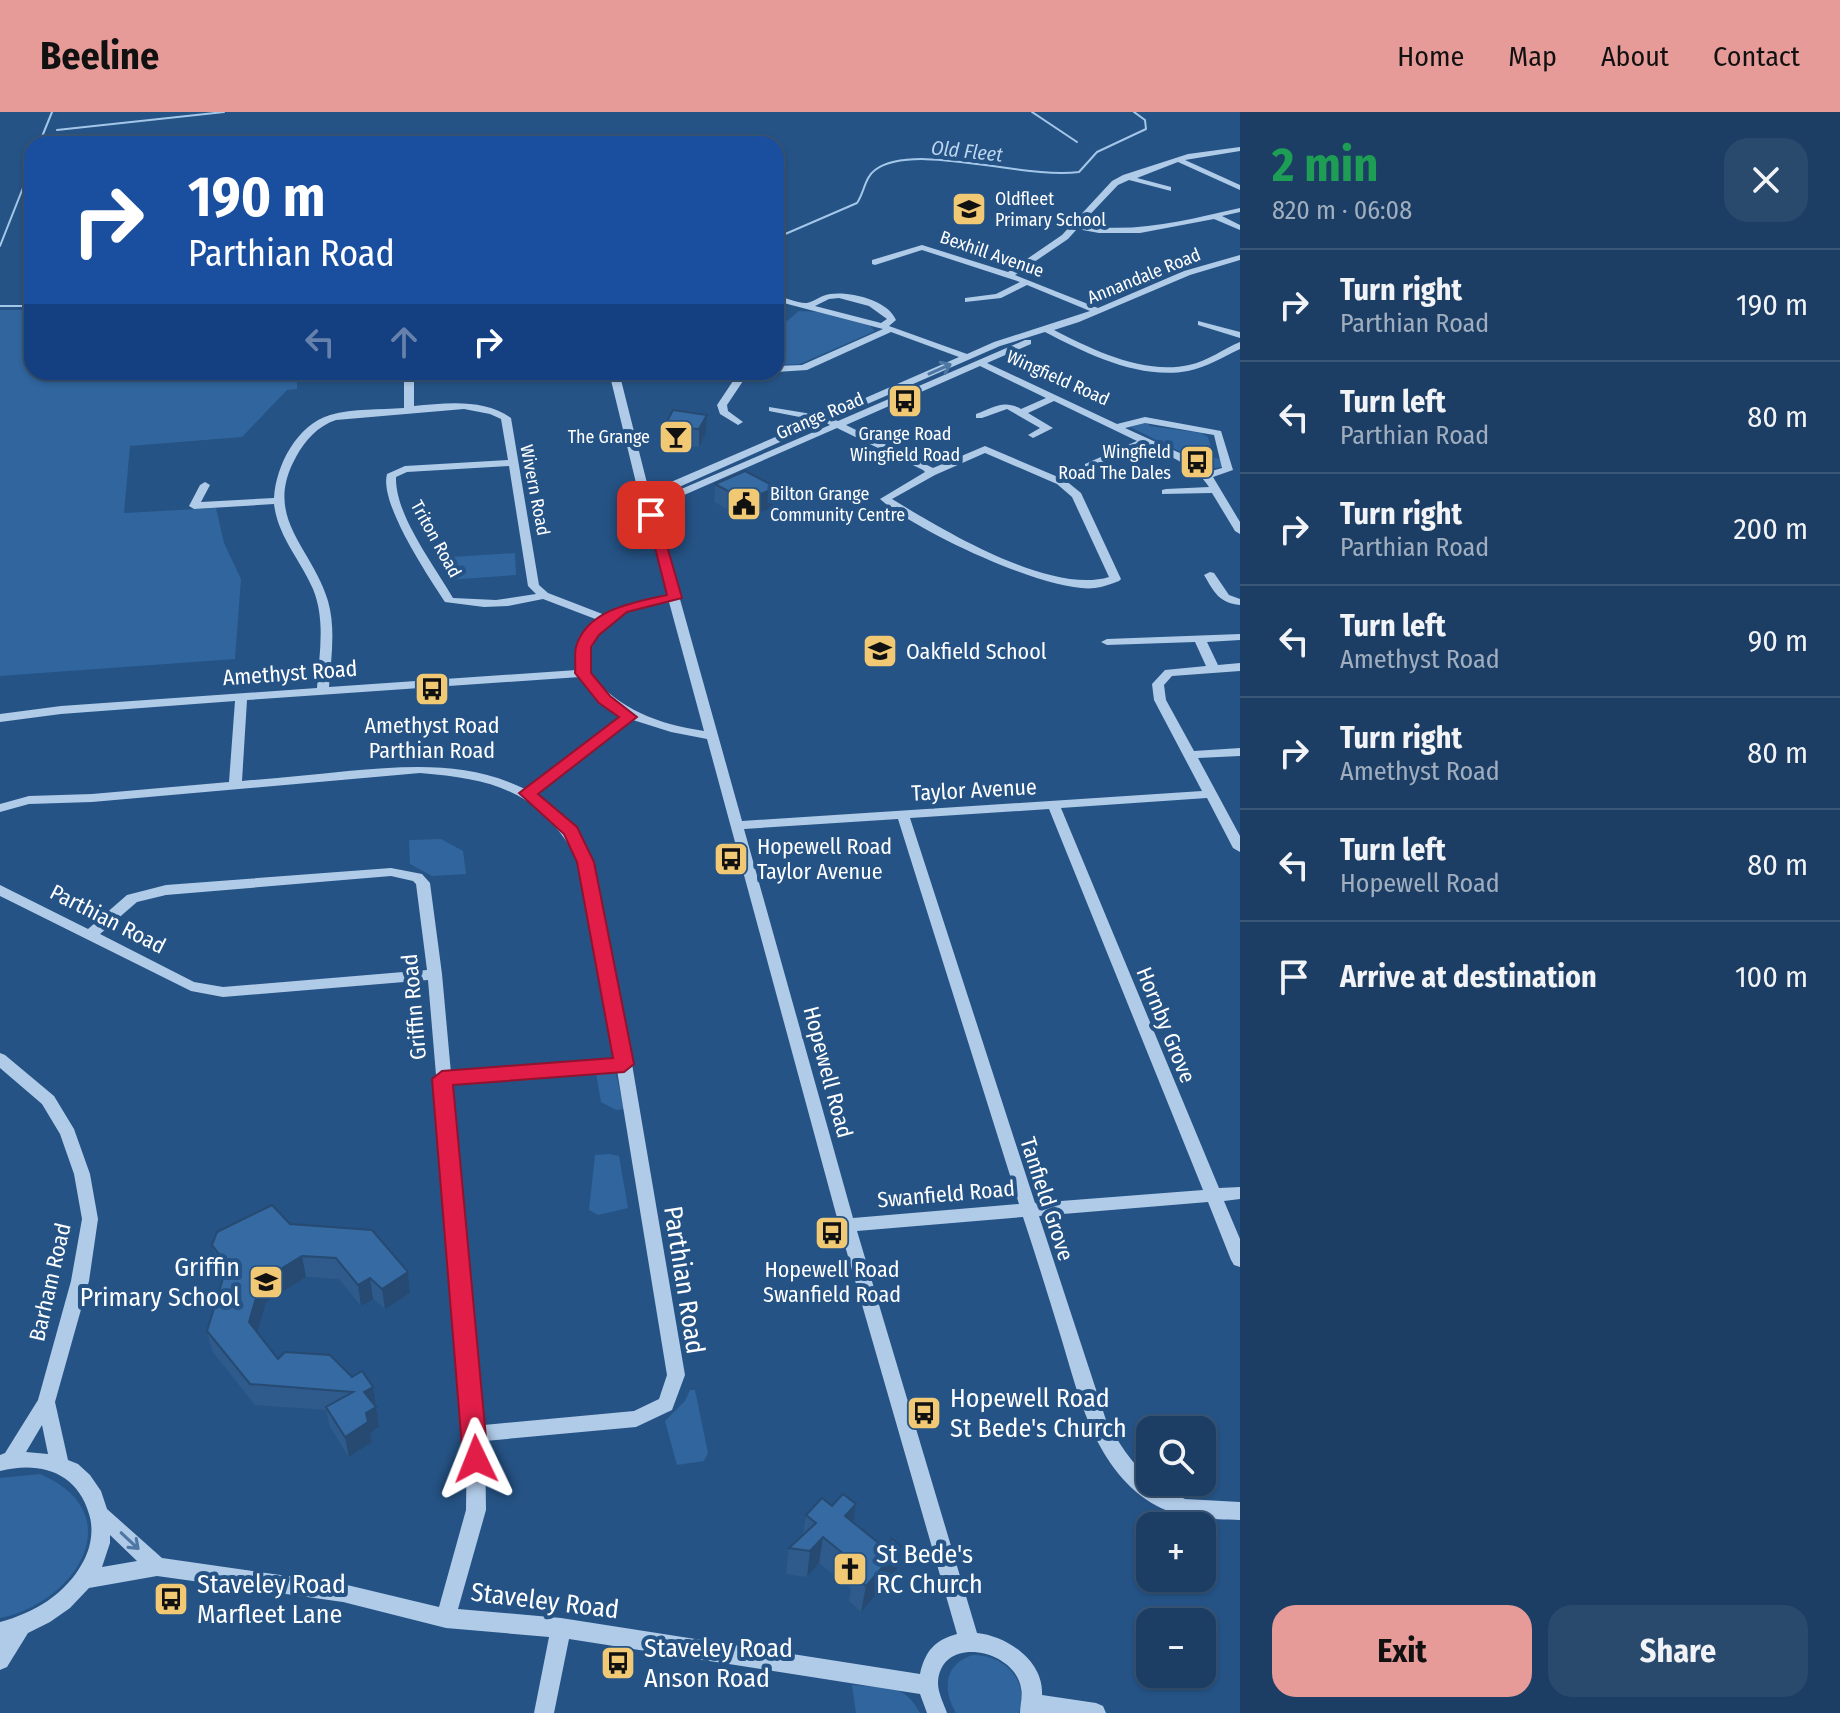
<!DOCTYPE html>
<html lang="en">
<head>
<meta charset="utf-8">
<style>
  body { margin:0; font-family:"Fira Sans Condensed",sans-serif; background:#29496d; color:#f1f3f6; height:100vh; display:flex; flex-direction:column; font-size:30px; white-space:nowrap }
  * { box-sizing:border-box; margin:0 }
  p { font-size:26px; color:#a0aebf }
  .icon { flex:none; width:44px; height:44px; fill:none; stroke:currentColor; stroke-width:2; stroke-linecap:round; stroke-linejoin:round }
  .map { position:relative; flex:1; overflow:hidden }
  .panel { display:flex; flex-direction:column; background:#1c3e64; width:600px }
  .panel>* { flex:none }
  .hud { position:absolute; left:24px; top:24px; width:760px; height:244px; border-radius:24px; box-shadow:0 2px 6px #0004,0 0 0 2px #3a5778; background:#1a4fa0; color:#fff; overflow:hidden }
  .buttons { position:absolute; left:1136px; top:1304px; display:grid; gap:16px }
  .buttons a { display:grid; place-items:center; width:80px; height:80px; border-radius:16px; background:#1c3e64; box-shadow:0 2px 6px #0004,0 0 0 2px #3a5778; font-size:40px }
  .pin { position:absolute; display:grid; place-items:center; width:68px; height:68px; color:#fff; margin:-34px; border-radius:16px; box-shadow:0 4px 12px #0006 }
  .me { position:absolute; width:88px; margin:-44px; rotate:358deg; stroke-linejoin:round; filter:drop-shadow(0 0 6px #0008) }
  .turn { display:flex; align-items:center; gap:28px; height:168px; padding:0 32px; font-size:36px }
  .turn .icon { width:104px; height:104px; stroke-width:2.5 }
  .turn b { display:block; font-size:56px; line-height:68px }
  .lanes { display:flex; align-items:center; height:76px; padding:0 32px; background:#0003; justify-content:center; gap:40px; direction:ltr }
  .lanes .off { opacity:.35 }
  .round { display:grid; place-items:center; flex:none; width:84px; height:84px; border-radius:24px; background:#29496d }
  .headline { display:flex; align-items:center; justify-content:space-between; height:136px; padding:0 32px }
  h1 { font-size:48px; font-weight:700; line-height:60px; color:#1e9e55 }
  .action { display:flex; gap:16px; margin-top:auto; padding:16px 32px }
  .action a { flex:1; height:92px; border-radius:24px; background:#e69b98; color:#111; font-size:32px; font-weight:700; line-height:92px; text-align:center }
  .action a+a { background:#29496d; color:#f1f3f6 }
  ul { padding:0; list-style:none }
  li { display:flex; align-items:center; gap:24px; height:112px; padding:0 32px; border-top:2px solid #3a5778 }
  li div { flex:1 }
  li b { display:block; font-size:30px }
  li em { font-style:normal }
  header { display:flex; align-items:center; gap:48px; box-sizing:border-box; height:112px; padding:0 40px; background:#e69b98; color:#111 }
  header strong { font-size:38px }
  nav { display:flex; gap:44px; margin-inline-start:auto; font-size:28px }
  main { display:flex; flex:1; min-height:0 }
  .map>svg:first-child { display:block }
  .green { fill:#30659d }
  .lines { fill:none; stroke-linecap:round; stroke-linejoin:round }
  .stream { stroke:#a4c7e9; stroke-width:2 }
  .minor { fill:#b0cbe8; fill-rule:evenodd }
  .wall { fill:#2e5b8b }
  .shaded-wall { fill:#264a71 }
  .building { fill:#366aa2; stroke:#264a71; stroke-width:2 }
  .oneway { stroke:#4f77a3 }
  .route { fill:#e11d48; stroke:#92132f; stroke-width:2 }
  .labels { text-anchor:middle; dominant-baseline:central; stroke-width:8; stroke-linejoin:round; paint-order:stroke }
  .far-poi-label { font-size:18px; fill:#fff; stroke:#255385; text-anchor:start }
  .far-street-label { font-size:18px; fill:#fff; stroke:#255385 }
  .far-water-label { font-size:20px; font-style:italic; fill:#bbd5ef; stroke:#255385 }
  .poi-label { font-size:22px; fill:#fff; stroke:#255385; text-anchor:start }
  .street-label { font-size:22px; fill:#fff; stroke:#255385 }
  .near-poi-label { font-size:26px; fill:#fff; stroke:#255385; text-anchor:start }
  .near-street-label { font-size:26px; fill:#fff; stroke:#255385 }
</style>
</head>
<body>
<header>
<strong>Beeline</strong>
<nav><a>Home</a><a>Map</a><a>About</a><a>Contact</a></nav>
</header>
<main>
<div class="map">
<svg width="1240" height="1601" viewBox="0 0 1240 1601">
  <rect width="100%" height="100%" fill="#255385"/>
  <g class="green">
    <path d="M0,198h32v62h265v17l-10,1 -45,47 -112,9 -6,67 92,-5 8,35 17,36 -6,80 -235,17z"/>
    <path d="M799,199l20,1 51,14 5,5 -75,33 -24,1v-51l11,7z"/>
    <path d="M1147,310l3,4 51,7 7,4 6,21 9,1 1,7 -17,4 -24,-17 -53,-26z"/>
    <path d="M515,441l1,22 -68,5 -12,-22z"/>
    <path d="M441,727l22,12 3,23 -34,2 -22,-12 -1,-24z"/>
    <path d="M595,956l21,6 8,35 -8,1 -15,-8z"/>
    <path d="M609,1042l10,2 9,52 -30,7 -9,-5 6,-55z"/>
    <path d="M690,1278h5l13,63 -4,8 -27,4 -12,-44 20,-20z"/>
    <path d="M40,1362c93,40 35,129 -40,144v-140z"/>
    <path d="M973,1543c32,0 57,26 46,58h-63c-14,-24 -12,-49 17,-58z"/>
    <path d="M852,1573c33,4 51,-4 68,28h-64z"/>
  </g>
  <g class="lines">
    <g class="stream">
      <path d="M1032,0l45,30"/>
      <path d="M57,18l167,-18"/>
      <path d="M39,32l13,-32"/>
      <path d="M776,126l81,-35c7,-10 8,-26 18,-33 39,-29 150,10 204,2l18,-20 49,-23 -1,-9 -11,-8"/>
      <path d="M0,134l32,-81"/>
      <path d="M0,194h32"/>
    </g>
    <g class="minor">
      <path d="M1240,35v4l-55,9 55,25v5l-62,-28 -41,16 34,9v4l-42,-11 -11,5 -38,40c56,9 106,-5 160,-17v4l-18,4 18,9v5l-26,-11 -74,14h-41l-22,-4 -9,10 -53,36 83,33 86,-37 56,-16v5l-50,15 -111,47 -25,8c39,20 90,45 135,35 19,-4 34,-16 51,-23v7c-17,8 -33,18 -52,22 -48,9 -101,-17 -143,-39l-45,14 -167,73 5,2 187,-81h6v4l-44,19 130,61 28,-7 76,14 12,39 -20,7 27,45v12l-5,-3 -23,-38 -50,1v-4l4,-1 43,-2c-13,-21 -42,-32 -64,-43l-52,24h-8v-4l52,-23 -83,-40 -26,12 25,15 -20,10 -5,-3 12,-7 -33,-19 -25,9h-6v-4c17,-6 27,-15 45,-5l25,-11 -66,-32 -134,59 87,43 52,-22 80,34 16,13 40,86 -2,2c-8,3 -16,6 -24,7 -46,6 -181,-58 -215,-89l45,-27 -2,-2 -86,-42 -162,71 2,6 -1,2 -19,10 85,304 460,-30 -48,-91 -2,-16 13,-14 41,-4 -11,-24 -88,3 -6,-3 6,-3 133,-5v6l-33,2 11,23 22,-2v8l-68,5 -8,9 2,15 28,51 46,-3v8l-42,2 42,78v16l-7,-4 -26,-50 -146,10 158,380 21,-1v12l-16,2 16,38v28l-6,-2 -3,-5 -23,-58 -169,14 67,204c12,22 25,43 44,59v3l35,17 55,3v18c-29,-1 -57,0 -83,-14 -62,-34 -78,-110 -97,-172 -12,-39 -24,-78 -37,-117l-166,14 120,402c30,3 67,28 65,62l54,8 7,3 3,7h-86c0,-7 3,-17 1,-25 -6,-39 -81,-54 -83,-5 0,10 6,21 9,30h-20l-7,-19 -351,-55 -15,74h-20l15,-76 -103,-9 -103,-26 -186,-26 -68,12 -19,20 -20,14 -22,11 -21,34 -7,3v-48c34,-9 66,-28 83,-60 8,-14 11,-33 6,-48 -12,-42 -49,-53 -89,-43v-16l5,-2 33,-53 33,-119 11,-62 -8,-45 -14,-40 -18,-30 -42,-36v-15l5,2 49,41 20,33 16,45 8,45 -9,62 -34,121 13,58 10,4 12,11 11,16 6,18 55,49 181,26 96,23 27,-97 1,-76 -30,-351 -3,-4 2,-4 -8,-95 -205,17 -32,-6 -191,-95v-11l88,44 39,-34 39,-10 225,-17 31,6 8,9 12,91 9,99 164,-14 -36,-197c-38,-70 -83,-83 -159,-89l-328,29 -63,2 -29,8v-8l29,-8 63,-2 137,-12 6,-81 -174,13 -61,8v-8l61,-8 256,-18c2,-33 9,-67 -4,-99 -13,-30 -35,-52 -39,-85l-80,5 -5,-3 11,-21 5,-3 5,3 -9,17 73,-4c2,-33 23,-73 56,-83 24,-7 50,-5 74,-7v-31l5,-3 5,3v29c31,-3 70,-8 97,12l28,167 9,8 57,22 26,-12 37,-7 -22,-78 -14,-3 -14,-8 2,-14 17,-6 -28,-115h10l29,115 9,1 158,-68 -46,-9v-4l55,9 135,-59 -68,-25 -84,38 -31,2v-6l26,-1 81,-36 -107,-28v-6c8,2 23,9 31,8 7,-1 14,-8 23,-9 20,-3 58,6 66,26l-7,6 78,28 27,-12 96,-31 -63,-26 -26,13 -36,4v-4l31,-4 24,-12 -98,-32 -47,15 -3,-1v-4l50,-15 86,27 54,-37 50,-54 11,-6 65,-21zM839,186l30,8 18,13 -6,4 -66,-17 14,-7zM464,297l26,5 11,5 7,41 -103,6 -18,8c-8,29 41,102 58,128l39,5 24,-1 35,-7 55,21c-16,14 -21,29 -21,50l-248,17c2,-28 7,-58 -1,-86 -16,-54 -66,-83 -32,-144 9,-17 22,-31 40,-37zM825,310l5,3 -158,68 -2,-2zM1145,311l69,12 8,33 -14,4 -26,-18 -57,-26zM985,341l72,31 15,13 37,80c-59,18 -166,-47 -217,-78l43,-24zM509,354l19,120 8,8 -40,6 -43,-2c-19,-33 -58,-83 -57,-121l11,-5zM644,380l19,3 3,9c-12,9 -24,9 -38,2l1,-9zM669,490l35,129c-46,-7 -84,-21 -115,-58 -1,-53 35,-64 80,-71zM580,565l25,27 18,11 -98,74c-58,-28 -115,-23 -177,-18 -36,4 -71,7 -106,10l5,-81zM633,608l38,12 36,7 132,486 118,409c-22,6 -32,17 -37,40l-359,-56 -103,-9 28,-99 -1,-69 151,-14 36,-17 13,-35 -53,-311 -39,-202c-15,-27 -31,-52 -58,-68zM1049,697l154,381 -168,13 -125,-385zM898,707l121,385 -166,14 -109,-389zM391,764l22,5 3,3 11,86 -204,17 -29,-5 -94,-48 37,-32 29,-7zM617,958l50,305 -8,24 -25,12 -150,14 -31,-341zM42,1313l6,29 -22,-2zM110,1423l27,26 -35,6 8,-24z"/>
      <path d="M1198,209l42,11v6l-42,-13z"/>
      <path d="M739,260h10l-22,33 1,6 15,11 -5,3 -18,-11 -3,-9z"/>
      <path d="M1210,460l4,1 15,22 11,4v6c-21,-2 -26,-13 -36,-30z"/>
    </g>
  </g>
  <g class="wall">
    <path d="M707,303l-1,18 -7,14 -35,-2v-18z"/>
    <path d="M715,372l61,3 -1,19 -30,13 -31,-17z"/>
    <path d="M290,1112l118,48 2,21 -25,16 -12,-10 -12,7 -22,-27 -33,-2 -40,25 -9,30 21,27 74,18 21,10 6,40 -9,6 2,9 -23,15 -19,-30 -4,-17 -71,-5 -43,-54 -5,-20 17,-57 -6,-8 -6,-21z"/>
    <path d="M856,1392l-3,19 43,49 -35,40 -12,-11 2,-12 -32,-26 -12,14 -21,-3 3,-26 14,-13 3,-20 26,-9z"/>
  </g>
  <g class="shaded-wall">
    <path d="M707,303l-1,18 -7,14v-18z"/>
    <path d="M776,375l-1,19 -30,13 1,-18z"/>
    <path d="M302,1144l4,21 -40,25 -12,41 -5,-21 12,-41z"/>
    <path d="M408,1160l2,21 -25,16 -3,-20z"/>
    <path d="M370,1166l3,21 -12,7 -3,-21z"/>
    <path d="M373,1275l6,40 -9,6 2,9 -23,15 -4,-20 19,-45z"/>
    <path d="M856,1392l-4,27 -7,-15z"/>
    <path d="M823,1425l-4,26 -12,14 3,-26z"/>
    <path d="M901,1434l-5,26 -35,40 5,-26z"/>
  </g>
  <g class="building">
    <path d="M673,298l34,5 -8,14 -35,-2z"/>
    <path d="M745,359l31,16 -30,14 -31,-17z"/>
    <path d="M272,1093l18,19 82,6 36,42 -26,17 -12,-11 -12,7 -22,-27 -34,-2 -41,25 -12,41 29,37 7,-7 45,3 22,22 10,-6 11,16 -9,5 12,15 -10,6 2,9 -23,15 -19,-30 27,-15 -103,-8 -43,-53 20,-66 -15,-20 5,-13z"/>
    <path d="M843,1382l13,10 -11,12 40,32 7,-9 9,7 -35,40 -13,-11 7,-8 -37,-30 -13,14 -21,-3 27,-25 -10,-8 16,-17 10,8z"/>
  </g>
  <defs><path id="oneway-shaft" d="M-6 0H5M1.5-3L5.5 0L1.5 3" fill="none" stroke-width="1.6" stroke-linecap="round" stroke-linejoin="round" transform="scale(2)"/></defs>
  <g class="oneway">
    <use href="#oneway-shaft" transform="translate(940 257) rotate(-24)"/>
    <use href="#oneway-shaft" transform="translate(130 1429) rotate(43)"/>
  </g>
  <path class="route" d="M646,400l12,3 24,83 -55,14 -28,23 -8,12v26l19,23 27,21 -99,77 39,33 17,35 40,202 -10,8 -171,13 35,374 -4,8 -8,3 -9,-3 -4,-8 -31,-380 10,-8 171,-13 -36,-196 -13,-28 -45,-41 100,-76 -20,-14 -24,-30c1,-7 -1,-18 1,-26 11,-38 59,-45 91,-52z"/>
  <defs>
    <g id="school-square" transform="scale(1.8)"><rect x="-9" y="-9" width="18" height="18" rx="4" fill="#f1c874" stroke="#255385"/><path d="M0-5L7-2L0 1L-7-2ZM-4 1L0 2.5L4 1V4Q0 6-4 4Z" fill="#111"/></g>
    <g id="bus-square" transform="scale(1.8)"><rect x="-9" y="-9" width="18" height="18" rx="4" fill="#f1c874" stroke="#255385"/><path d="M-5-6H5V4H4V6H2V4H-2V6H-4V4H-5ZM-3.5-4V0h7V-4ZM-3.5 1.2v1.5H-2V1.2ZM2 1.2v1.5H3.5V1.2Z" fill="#111"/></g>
    <g id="bar-square" transform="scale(1.8)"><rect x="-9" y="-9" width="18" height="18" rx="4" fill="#f1c874" stroke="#255385"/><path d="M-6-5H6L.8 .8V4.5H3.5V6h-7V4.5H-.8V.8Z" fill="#111"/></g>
    <g id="civic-square" transform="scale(1.8)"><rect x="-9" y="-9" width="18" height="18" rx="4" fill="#f1c874" stroke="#255385"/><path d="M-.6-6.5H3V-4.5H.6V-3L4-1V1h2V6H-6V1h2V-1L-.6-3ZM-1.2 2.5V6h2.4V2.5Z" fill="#111"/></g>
    <g id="church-square" transform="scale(1.8)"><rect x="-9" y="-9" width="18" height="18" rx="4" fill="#f1c874" stroke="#255385"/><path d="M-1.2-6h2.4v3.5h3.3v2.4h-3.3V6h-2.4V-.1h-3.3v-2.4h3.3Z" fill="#111"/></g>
  </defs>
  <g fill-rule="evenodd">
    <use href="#school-square" x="969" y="97"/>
    <use href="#bus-square" x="905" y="289"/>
    <use href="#bar-square" x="676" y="325"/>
    <use href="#bus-square" x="1197" y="350"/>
    <use href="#civic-square" x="744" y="392"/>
    <use href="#school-square" x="880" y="539"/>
    <use href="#bus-square" x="432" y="577"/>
    <use href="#bus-square" x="731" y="747"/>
    <use href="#bus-square" x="832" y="1121"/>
    <use href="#school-square" x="266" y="1170"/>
    <use href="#bus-square" x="924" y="1301"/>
    <use href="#church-square" x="850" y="1457"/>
    <use href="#bus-square" x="171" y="1487"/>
    <use href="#bus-square" x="618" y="1551"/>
  </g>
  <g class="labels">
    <g class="far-poi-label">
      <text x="995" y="87">Oldfleet<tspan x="995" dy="21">Primary School</tspan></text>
      <text x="905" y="322" text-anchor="middle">Grange Road<tspan x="905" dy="21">Wingfield Road</tspan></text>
      <text x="650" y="325" text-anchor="end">The Grange</text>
      <text x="1171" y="340" text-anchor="end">Wingfield<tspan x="1171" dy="21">Road The Dales</tspan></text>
      <text x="770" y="382">Bilton Grange<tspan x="770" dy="21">Community Centre</tspan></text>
    </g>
    <g class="far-street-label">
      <text transform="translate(992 142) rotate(19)">Bexhill Avenue</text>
      <text transform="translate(1144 164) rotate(-22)">Annandale Road</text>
      <text transform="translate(1058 266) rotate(24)">Wingfield Road</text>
      <text transform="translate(820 304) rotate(-23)">Grange Road</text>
      <text transform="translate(535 378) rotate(79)">Wivern Road</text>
      <text transform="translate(436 427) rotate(61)">Triton Road</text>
    </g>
    <g class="far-water-label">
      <text transform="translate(967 39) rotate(6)">Old Fleet</text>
    </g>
    <g class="poi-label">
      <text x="906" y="539">Oakfield School</text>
      <text x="432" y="613" text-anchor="middle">Amethyst Road<tspan x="432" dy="25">Parthian Road</tspan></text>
      <text x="757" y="734">Hopewell Road<tspan x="757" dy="25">Taylor Avenue</tspan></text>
      <text x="832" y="1157" text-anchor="middle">Hopewell Road<tspan x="832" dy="25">Swanfield Road</tspan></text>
    </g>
    <g class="street-label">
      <text transform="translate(290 561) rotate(-4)">Amethyst Road</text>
      <text transform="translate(974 678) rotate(-3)">Taylor Avenue</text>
      <text transform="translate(108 807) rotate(27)">Parthian Road</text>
      <text transform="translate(414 895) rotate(-95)">Griffin Road</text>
      <text transform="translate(1166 913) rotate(68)">Hornby Grove</text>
      <text transform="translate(828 960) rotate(75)">Hopewell Road</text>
      <text transform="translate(946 1082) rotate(-5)">Swanfield Road</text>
      <text transform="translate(1047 1087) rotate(72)">Tanfield Grove</text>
      <text transform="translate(50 1170) rotate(-77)">Barham Road</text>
    </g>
    <g class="near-poi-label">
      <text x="240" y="1155" text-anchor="end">Griffin<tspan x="240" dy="30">Primary School</tspan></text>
      <text x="950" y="1286">Hopewell Road<tspan x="950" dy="30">St Bede's Church</tspan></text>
      <text x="876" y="1442">St Bede's<tspan x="876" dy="30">RC Church</tspan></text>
      <text x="197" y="1472">Staveley Road<tspan x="197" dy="30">Marfleet Lane</tspan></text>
      <text x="644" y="1536">Staveley Road<tspan x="644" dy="30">Anson Road</tspan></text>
    </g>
    <g class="near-street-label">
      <text transform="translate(684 1168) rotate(81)">Parthian Road</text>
      <text transform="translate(545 1489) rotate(7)">Staveley Road</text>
    </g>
  </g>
</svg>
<div class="buttons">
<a><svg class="icon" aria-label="search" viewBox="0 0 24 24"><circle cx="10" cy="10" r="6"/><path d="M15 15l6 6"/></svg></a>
<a>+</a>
<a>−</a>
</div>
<div class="pin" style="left:651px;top:403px;background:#d93025"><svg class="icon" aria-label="arrive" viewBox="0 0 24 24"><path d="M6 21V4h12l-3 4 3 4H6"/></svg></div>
<svg class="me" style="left:476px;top:1347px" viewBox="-20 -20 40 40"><path d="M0-17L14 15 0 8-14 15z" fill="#e11d48" stroke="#fff" stroke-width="4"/></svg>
<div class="hud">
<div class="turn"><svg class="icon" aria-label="right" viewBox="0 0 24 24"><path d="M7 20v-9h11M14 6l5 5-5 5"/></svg><div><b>190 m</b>Parthian Road</div></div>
<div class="lanes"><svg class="icon off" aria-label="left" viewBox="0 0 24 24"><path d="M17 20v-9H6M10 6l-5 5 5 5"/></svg><svg class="icon off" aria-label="ahead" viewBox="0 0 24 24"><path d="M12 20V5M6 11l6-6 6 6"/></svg><svg class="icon" aria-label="right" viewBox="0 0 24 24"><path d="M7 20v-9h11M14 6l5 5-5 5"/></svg></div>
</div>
</div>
<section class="panel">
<div class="headline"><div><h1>2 min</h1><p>820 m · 06:08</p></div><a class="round"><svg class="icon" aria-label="close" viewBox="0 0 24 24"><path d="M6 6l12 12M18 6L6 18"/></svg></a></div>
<ul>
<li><svg class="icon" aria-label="right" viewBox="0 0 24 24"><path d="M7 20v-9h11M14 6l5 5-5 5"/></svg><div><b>Turn right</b><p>Parthian Road</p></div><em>190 m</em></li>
<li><svg class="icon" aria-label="left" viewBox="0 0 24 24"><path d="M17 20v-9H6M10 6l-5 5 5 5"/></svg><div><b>Turn left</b><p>Parthian Road</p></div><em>80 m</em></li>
<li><svg class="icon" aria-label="right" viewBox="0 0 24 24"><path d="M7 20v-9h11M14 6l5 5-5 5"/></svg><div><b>Turn right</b><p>Parthian Road</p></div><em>200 m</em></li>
<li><svg class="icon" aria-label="left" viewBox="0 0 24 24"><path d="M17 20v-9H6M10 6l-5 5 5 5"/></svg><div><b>Turn left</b><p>Amethyst Road</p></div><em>90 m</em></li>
<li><svg class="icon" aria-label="right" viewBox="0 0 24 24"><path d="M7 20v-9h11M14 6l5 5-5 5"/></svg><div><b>Turn right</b><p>Amethyst Road</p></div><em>80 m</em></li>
<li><svg class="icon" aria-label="left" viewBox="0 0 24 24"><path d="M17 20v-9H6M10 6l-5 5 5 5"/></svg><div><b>Turn left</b><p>Hopewell Road</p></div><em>80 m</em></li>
<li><svg class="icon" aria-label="arrive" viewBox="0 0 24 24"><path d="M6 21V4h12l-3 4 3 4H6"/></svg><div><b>Arrive at destination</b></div><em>100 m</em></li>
</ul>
<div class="action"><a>Exit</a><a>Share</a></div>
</section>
</main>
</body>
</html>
